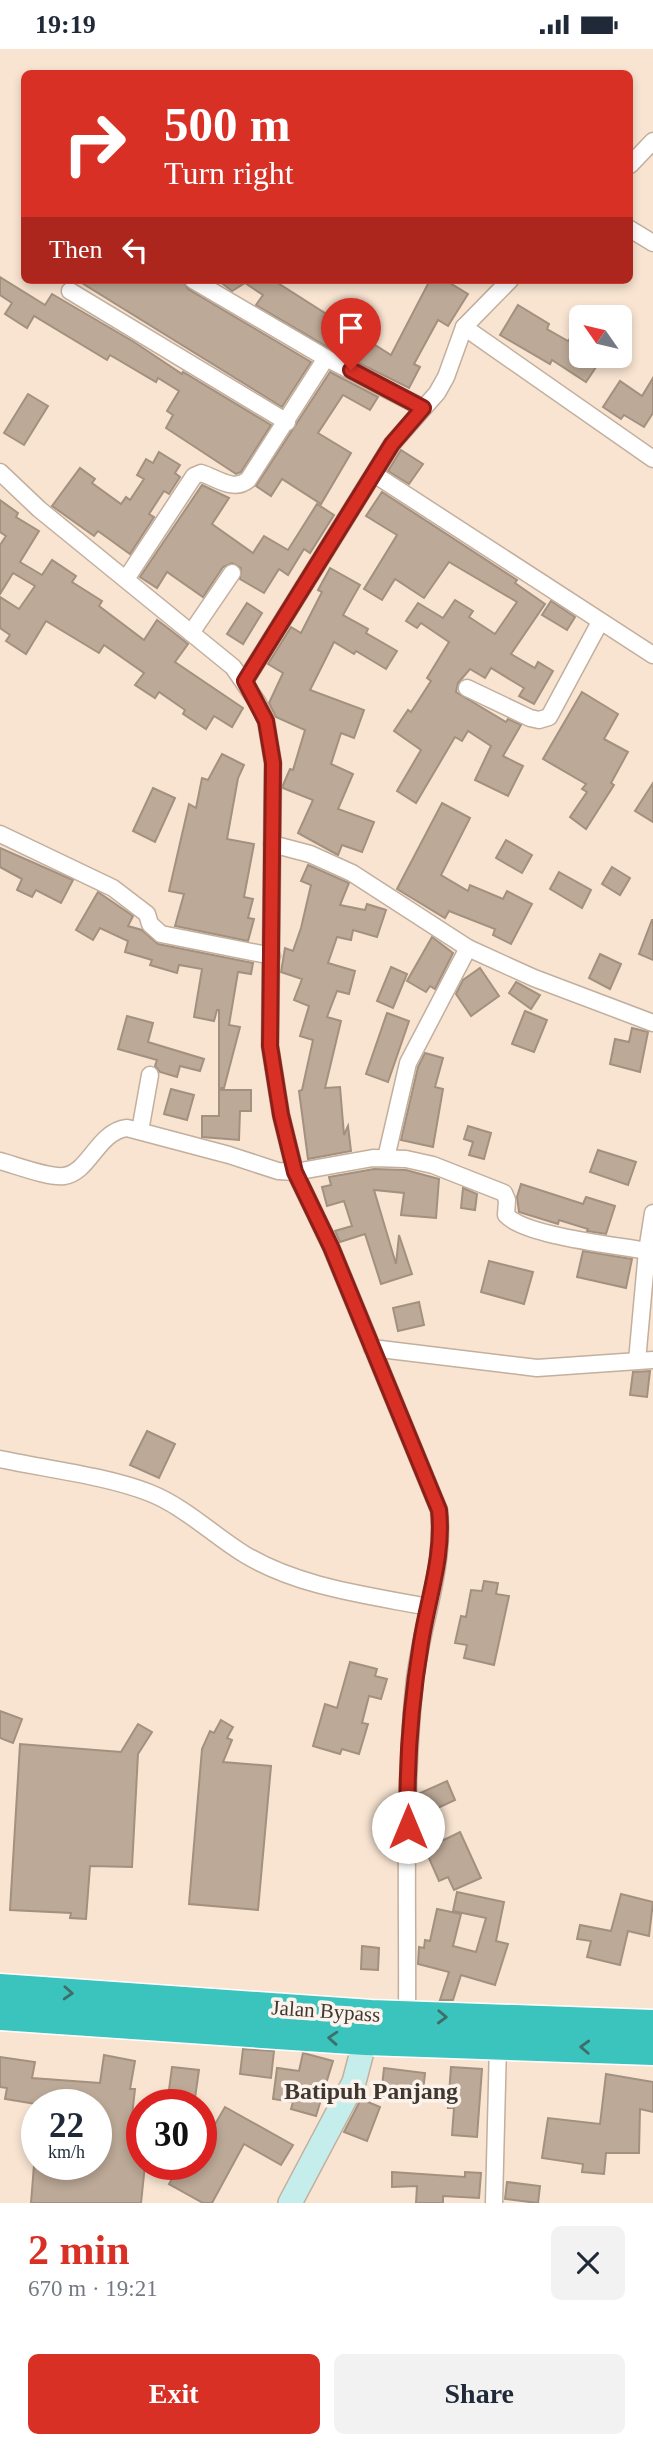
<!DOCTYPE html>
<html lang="en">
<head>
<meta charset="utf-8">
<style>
  body { margin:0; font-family:Georgia,serif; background:#f2f2f3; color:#1f2937; height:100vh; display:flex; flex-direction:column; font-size:26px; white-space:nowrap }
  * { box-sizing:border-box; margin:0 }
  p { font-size:23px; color:#747a83 }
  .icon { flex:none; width:38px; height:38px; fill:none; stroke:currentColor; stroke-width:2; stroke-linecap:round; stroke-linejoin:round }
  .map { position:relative; height:2154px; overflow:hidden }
  .side { display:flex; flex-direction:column; background:#fff; flex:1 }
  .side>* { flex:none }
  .hud { position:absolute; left:21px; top:21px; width:612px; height:214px; border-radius:10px; box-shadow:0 4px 10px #0003; background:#d93025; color:#fff; overflow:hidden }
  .needle { width:46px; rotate:304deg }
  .buttons { position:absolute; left:569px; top:256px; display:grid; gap:14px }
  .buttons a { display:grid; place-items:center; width:63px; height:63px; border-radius:10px; background:#fff; box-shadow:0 4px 10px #0003; font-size:35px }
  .speed { position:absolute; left:21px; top:2040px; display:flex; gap:14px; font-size:35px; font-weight:700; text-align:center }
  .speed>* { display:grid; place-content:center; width:91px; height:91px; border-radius:50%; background:#fff; box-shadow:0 4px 10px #0003; line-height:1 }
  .speed small { font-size:18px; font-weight:400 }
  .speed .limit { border:10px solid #d22; background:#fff; color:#111 }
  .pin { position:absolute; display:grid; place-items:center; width:60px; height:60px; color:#fff; margin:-72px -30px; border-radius:50% 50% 50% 0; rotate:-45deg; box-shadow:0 0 7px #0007 }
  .pin .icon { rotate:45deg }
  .me { position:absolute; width:77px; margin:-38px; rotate:0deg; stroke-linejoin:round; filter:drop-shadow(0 0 5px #0008) }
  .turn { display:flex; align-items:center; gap:24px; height:147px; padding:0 28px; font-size:32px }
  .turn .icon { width:91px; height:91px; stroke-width:2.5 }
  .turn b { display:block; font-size:49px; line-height:60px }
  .then { display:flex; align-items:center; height:66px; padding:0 28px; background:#0003; gap:14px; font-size:26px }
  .round { display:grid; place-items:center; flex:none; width:74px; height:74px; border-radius:10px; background:#f2f2f3 }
  .head { display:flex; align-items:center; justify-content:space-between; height:119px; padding:0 28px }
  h1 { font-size:42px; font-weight:700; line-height:52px; color:#d93025 }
  .action { display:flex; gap:14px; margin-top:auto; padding:14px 28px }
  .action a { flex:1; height:80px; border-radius:10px; background:#d93025; color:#fff; font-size:28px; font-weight:700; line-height:80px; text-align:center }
  .action a+a { background:#f2f2f3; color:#1f2937 }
  .status { display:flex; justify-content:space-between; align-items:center; height:49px; padding:0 35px; background:#fff; direction:ltr }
  .status svg { height:19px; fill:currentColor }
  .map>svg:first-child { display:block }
  .building { fill:#bca997; stroke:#a3907e; stroke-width:2 }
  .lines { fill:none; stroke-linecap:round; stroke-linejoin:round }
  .street-casing { stroke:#c2af9d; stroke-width:19 }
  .secondary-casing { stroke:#c2af9d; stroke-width:26 }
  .highway-casing { stroke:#fff; stroke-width:33 }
  .street { stroke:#fff; stroke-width:16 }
  .secondary { stroke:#c4edeb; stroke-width:23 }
  .highway { stroke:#3bc4bd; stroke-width:30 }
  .oneway { stroke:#3d6f68 }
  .route-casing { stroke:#8d1f18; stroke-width:18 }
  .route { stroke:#d93025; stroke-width:12 }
  .labels { text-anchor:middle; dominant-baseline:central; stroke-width:7; stroke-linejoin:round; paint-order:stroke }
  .street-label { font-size:21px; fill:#3f3730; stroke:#fcf4ec }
  .quarter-label { font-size:24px; font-weight:bold; fill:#3f3730; stroke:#fcf4ec }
</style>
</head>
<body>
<div class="status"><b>19:19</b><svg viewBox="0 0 49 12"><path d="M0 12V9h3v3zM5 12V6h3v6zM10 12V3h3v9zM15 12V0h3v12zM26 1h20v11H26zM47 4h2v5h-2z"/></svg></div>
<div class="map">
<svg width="653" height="2154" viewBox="0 0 653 2154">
  <rect width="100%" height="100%" fill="#f8e4d1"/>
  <g class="building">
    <path d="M0,228l45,28 7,-11 82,48 48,32 1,-2 88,53 -30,47 -5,2 -70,-46 7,-13 -6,-4 12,-20 -21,-13 -2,4 -46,-27 -3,5 -73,-44 -7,12 -22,-14 7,-11 -12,-8z"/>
    <path d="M77,231h106l5,9 123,73 -29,45z"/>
    <path d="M218,231h55l118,75 39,-75h15l23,14 -20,32 -10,-6 -24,44 6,3 -11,21 -78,-39 -75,-44 7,-10 -18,-12 -13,8z"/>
    <path d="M518,256l31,19 -2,5 21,12 3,-4 10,6v12h23l-18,27 -34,-22 -2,4 -50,-29z"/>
    <path d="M330,323l48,25 -8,13 -27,-15 -25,38 33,20 -30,51 -39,-25 -11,17 -15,-10z"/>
    <path d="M653,329v35l-9,14 -20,-12 -3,4 -18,-12 17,-26 22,15z"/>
    <path d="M28,345l20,12 -24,39 -20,-12z"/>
    <path d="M401,401l22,14 -14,20 -21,-13z"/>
    <path d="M159,403l21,13 -5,8 5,4 -11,17 -5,-3 -15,23 5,3 -24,37 -32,-23 -4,5 -42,-30 28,-38 15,11 -3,4 29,21 5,-7 4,3 14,-21 -7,-4 9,-16 7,4z"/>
    <path d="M202,436l27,13 -17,26 41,29 11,-17 24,14 29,-46 17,11 -24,38 -6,-4 -16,26 -9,-6 -15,24 -24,-14 1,-11 -9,-5 -9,4 -20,30 -36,-25 -10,16 -17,-11z"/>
    <path d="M382,443l135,88 -2,3 30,21 -34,50 24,14 3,-6 15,9 -19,33 -15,-8 5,-8 -33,-20 -6,10 -15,-9 -12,14 -2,9 50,30 2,-3 13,6 -18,31 20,10 -15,30 -33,-16 16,-34 -23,-15 -6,10 -7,-4 -39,66 -19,-12 24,-41 -27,-19 14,-21 3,2 20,-31 -4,-3 22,-36 -28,-19 -4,5 -11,-7 12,-18 25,15 12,-18 18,11 -4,6 26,17 22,-32 -68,-40 -25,36 -29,-19 -13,21 -18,-11 33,-54 -31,-19z"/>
    <path d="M0,451l18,13 -2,4 23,14 -19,31 22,13 10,-15 24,16 -4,6 30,19 -3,5 45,34 13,-20 12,9 19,15 -13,18 68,46 -11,19 -18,-11 -8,13 -23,-15 2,-4 -26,-18 -4,6 -20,-13 9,-12 -40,-28 -5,8 -53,-32 -20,33 -20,-13 4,-6 -10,-7v-31l19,12 16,-23 -22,-13 -13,21v-49l6,-9 -6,-4z"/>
    <path d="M330,519l30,17 -17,30 25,14 -2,4 31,18 -11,18 -30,-18 -2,3 -20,-12 -24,48 54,20 -10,28 -13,-5 -10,31 22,10 -15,35 36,13 -12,30 -20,-7 -4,10 -40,-22 15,-33 -30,-12v-3l7,-16 3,1 12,-40 -29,-13 -7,-14 14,-30 -15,-9 23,-37 10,6 21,-41 -4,-2z"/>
    <path d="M551,552l24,16 -8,13 -25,-15z"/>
    <path d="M247,554l15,10 -19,31 -16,-10z"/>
    <path d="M582,643l36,22 -14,25 24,13 -17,31 3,2 -28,44 -16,-12 17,-25 -5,-3 4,-5 -43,-25z"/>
    <path d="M222,705l22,11 -6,13 -11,61 27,5 -10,53 9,2 -5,19 6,1 -6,22 -73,-15 9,-32 -15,-3 20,-87 7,4 6,-30 6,2z"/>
    <path d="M653,734v39l-18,-11z"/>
    <path d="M153,739l22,10 -20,44 -22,-11z"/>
    <path d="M442,754l28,15 -29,57 27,16 2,-6 33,14 4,-8 25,13 -21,40 -18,-9 2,-6 -46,-18 -4,7 -48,-29z"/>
    <path d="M506,791l26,15 -10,18 -26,-15z"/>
    <path d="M0,799l73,32 -12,23 -25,-13 -4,7 -15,-7 5,-11 -22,-12z"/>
    <path d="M308,816l41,18 -9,22 25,5 2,-6 19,6 -9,27 -24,-7 -2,10 -14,-3 -9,26 27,8 -6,23 -12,-3 -10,26 14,4 -16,67 15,-1 4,48 4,-9 3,25 -43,8 -9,-68 3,-1 11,-50 -13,-4 9,-30 -15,-6 8,-21 -21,-7 4,-24 8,3 8,-23 10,-43 -10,-4z"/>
    <path d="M612,818l18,11 -10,17 -18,-11z"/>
    <path d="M559,823l32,18 -9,18 -32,-19z"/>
    <path d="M98,843l35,24 -5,10 14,4 16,14 95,19 -2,11 -13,-2 -9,53 11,2 -16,61h-5v-78h-2l-3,11 -20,-4 8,-48 -23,-4 -2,8 -27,-8 2,-5 -27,-8 3,-11 -28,-13 -7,12 -17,-10z"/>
    <path d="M652,871h1v40l-14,-6z"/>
    <path d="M432,888l21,16 -18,36 -5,-3 -4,6 -19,-11z"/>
    <path d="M600,905l21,10 -11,25 -21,-11z"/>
    <path d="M391,918l16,7 -14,34 -16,-7z"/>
    <path d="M480,919l19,28 -28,20 -15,-22 7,-14z"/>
    <path d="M516,933l24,13 -9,14 -22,-16z"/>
    <path d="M525,962l22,9 -13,32 -22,-8z"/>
    <path d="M387,964l22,8 -21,61 -22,-8z"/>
    <path d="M127,967l26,7 -5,19 56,17 -4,12 -20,-5 -3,11 -17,-5 -5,-6 2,-6 -39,-11z"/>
    <path d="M632,979l16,4 -8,40 -30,-8 5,-25 14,3z"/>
    <path d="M425,1004l18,5 -8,29 8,2 -10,58 -32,-7 17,-73z"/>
    <path d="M171,1040l23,6 -7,25 -23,-6z"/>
    <path d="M219,1041h32v21h-11l-1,29 -37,-3v-21h17z"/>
    <path d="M468,1077l23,7 -7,26 -15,-4 4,-13 -9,-3z"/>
    <path d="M598,1101l38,12 -8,23 -38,-13z"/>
    <path d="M374,1120l32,1 33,9 -3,39 -35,-3 3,-22 -30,-3 22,74 3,-29 13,39 -31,10 -16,-50 -25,8 -5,-11 17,-5 -8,-25 -17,5 -5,-19 9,-2 -2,-8z"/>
    <path d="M521,1135l62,20 3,-7 29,9 -9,28 -19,-3 1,-2 -29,-9 -1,4 -39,-12 -2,-15z"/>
    <path d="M463,1139l14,6 -2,16 -14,-2z"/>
    <path d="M583,1202l49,8 -6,29 -49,-11z"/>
    <path d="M489,1212l44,11 -9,32 -43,-12z"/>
    <path d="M419,1253l5,23 -26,6 -5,-23z"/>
    <path d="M650,1322l-3,26 -17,-2 3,-23z"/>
    <path d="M147,1382l28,13 -16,34 -29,-13z"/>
    <path d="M484,1532l14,2 -2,11 13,2 -15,69 -30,-7 3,-13 -12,-2 6,-27 5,1 5,-27 11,1z"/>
    <path d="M350,1613l27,7 -2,7 12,3 -6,20 -12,-3 -7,27 6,1 -9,30 -17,-5 -2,5 -27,-8 12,-42 12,4z"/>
    <path d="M0,1662l22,8 -9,24 -13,-5z"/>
    <path d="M221,1671l12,7 -6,11 5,2 -9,22 48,4 -13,144 -69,-6 13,-155 8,-18 4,2z"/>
    <path d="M138,1675l14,8 -14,22 -6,113 -42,-1 -4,53 -16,-1 1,-5 -61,-3 10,-166 101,8z"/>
    <path d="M447,1732l8,19 -30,14 -7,-20z"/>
    <path d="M460,1783l21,46 -27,12 -6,-13 -9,4 -14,-32z"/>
    <path d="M457,1843l47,10 -8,39 12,3 -13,41 -34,-10 -8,25h-13l9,-28 -31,-8 1,-17 5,1 1,-8 5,1 7,-32 24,5 -8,32 23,6 10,-34 -33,-7z"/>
    <path d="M621,1845l32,8 -4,34 -21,-5 -8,34 -33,-8 4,-16 -14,-2 3,-14 31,6z"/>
    <path d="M362,1897l17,2 -1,22 -17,-1z"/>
    <path d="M243,2000l31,2 -3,27 -31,-4z"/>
    <path d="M303,2004l30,8 -17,55 -25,-7 2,-7 -20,-3 4,-31 22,3z"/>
    <path d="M104,2006l31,6 -5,28h5l-6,53 13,1v22h3l-4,38h-110l3,-38 62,2v-62h-54l-37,-6 2,-11 -7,-1v-30l35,5 -3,16 68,5z"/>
    <path d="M172,2018l27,3 -5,35h-27z"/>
    <path d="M451,2018l31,2 -5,68 -25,-2 2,-27h-6z"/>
    <path d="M384,2019l41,5 -3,28 -41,-5z"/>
    <path d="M606,2025l47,8v30l-13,-3 -1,44h-33l-2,21 -22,-2 1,-8 -41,-6 6,-40 52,6z"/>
    <path d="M361,2050l19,8 -13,34 -23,-9z"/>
    <path d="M225,2058l68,38 -12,20 -37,-21 -32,59h-9l-34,-19 11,-19h21v-30l6,3z"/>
    <path d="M392,2123l73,5v-5l16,1 -2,25 -36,-2v7h-27l1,-17 -25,1z"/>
    <path d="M507,2133l33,4 -2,17 -33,-4z"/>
  </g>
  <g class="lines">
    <g class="street-casing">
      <g id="street">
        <path d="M630,116l23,-24"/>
        <path d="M630,180l23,14"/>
        <path d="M193,231l133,78 97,50"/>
        <path d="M70,242l217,131"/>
        <path d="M464,278l189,132"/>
        <path d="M0,423l39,37 194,158 25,36 8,18 7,42 -3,283 11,69 14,57 36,75 108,263c6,57 -17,113 -24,169 -12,111 -7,225 -8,337"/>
        <path d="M374,425l279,181"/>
        <path d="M126,530l68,-103 7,-3c16,5 32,19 47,7l78,-122"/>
        <path d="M191,584l41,-60"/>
        <path d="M245,632l147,-237 45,-51 9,-16 18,-50 46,-47"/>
        <path d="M467,639l63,30 9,2 10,-3 51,-95"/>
        <path d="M0,785l113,54 34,26 3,10 11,10 111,22"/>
        <path d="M272,795l38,10 42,19 116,75 66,30 119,45"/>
        <path d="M140,1082l10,-56"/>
        <path d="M386,1109l22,-95 60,-115"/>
        <path d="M0,1112c15,4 49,17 64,15 26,-4 33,-44 63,-48l102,27 49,16 17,1 78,-14 33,1 27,6 71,28 3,7 -1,15c19,21 109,30 141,36"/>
        <path d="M372,1299l165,20 116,-8"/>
        <path d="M637,1312l10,-110 6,-38"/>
        <path d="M0,1410c47,10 107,17 150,34 35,14 63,42 94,61 54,33 123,41 184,53"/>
        <path d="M494,2154l4,-159"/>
      </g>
    </g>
    <g class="secondary-casing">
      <path id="secondary" d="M290,2154l64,-121 15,-57"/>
    </g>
    <g class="highway-casing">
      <g id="highway">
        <path d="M0,1940l371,26 282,10"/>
        <path d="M0,1966l366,25 287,10"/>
      </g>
    </g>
    <use href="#street" class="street"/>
    <use href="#secondary" class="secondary"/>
    <use href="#highway" class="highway"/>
  </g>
  <defs><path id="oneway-chevron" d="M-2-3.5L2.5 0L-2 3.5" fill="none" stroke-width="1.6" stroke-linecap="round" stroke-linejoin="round" transform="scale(1.75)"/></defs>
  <g class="oneway">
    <use href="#oneway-chevron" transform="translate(68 1944) rotate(3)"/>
    <use href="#oneway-chevron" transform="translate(442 1968) rotate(2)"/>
    <use href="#oneway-chevron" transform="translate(333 1989) rotate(-176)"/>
    <use href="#oneway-chevron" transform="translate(585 1998) rotate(-178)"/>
  </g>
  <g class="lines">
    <g class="route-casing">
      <path id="route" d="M351,321l72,38 -31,36 -147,237 21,40 7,42 -3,283 11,69 14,57 36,75 108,263c5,46 -11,88 -18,133 -10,60 -15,123 -13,184"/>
    </g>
    <use href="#route" class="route"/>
  </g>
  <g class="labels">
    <g class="street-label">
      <text transform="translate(326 1962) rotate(4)">Jalan Bypass</text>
    </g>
    <g class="quarter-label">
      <text x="371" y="2042">Batipuh Panjang</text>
    </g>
  </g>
</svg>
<div class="buttons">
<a><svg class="needle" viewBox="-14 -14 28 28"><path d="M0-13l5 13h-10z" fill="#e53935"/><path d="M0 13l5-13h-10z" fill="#747a83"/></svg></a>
</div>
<div class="speed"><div>22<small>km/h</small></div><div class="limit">30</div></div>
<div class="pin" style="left:351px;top:321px;background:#d93025"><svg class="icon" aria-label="arrive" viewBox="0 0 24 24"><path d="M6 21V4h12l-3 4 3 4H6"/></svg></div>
<svg class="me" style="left:408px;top:1778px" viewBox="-20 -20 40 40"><circle r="19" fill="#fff"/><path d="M0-13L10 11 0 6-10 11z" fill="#d93025"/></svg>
<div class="hud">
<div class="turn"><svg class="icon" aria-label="right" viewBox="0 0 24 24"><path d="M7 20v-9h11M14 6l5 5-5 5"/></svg><div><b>500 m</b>Turn right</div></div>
<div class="then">Then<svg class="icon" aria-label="left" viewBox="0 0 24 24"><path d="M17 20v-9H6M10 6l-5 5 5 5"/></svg></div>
</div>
</div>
<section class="side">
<div class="head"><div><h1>2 min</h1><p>670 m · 19:21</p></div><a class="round"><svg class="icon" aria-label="close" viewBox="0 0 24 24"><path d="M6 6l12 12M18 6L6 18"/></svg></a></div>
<div class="action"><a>Exit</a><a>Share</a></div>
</section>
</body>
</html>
